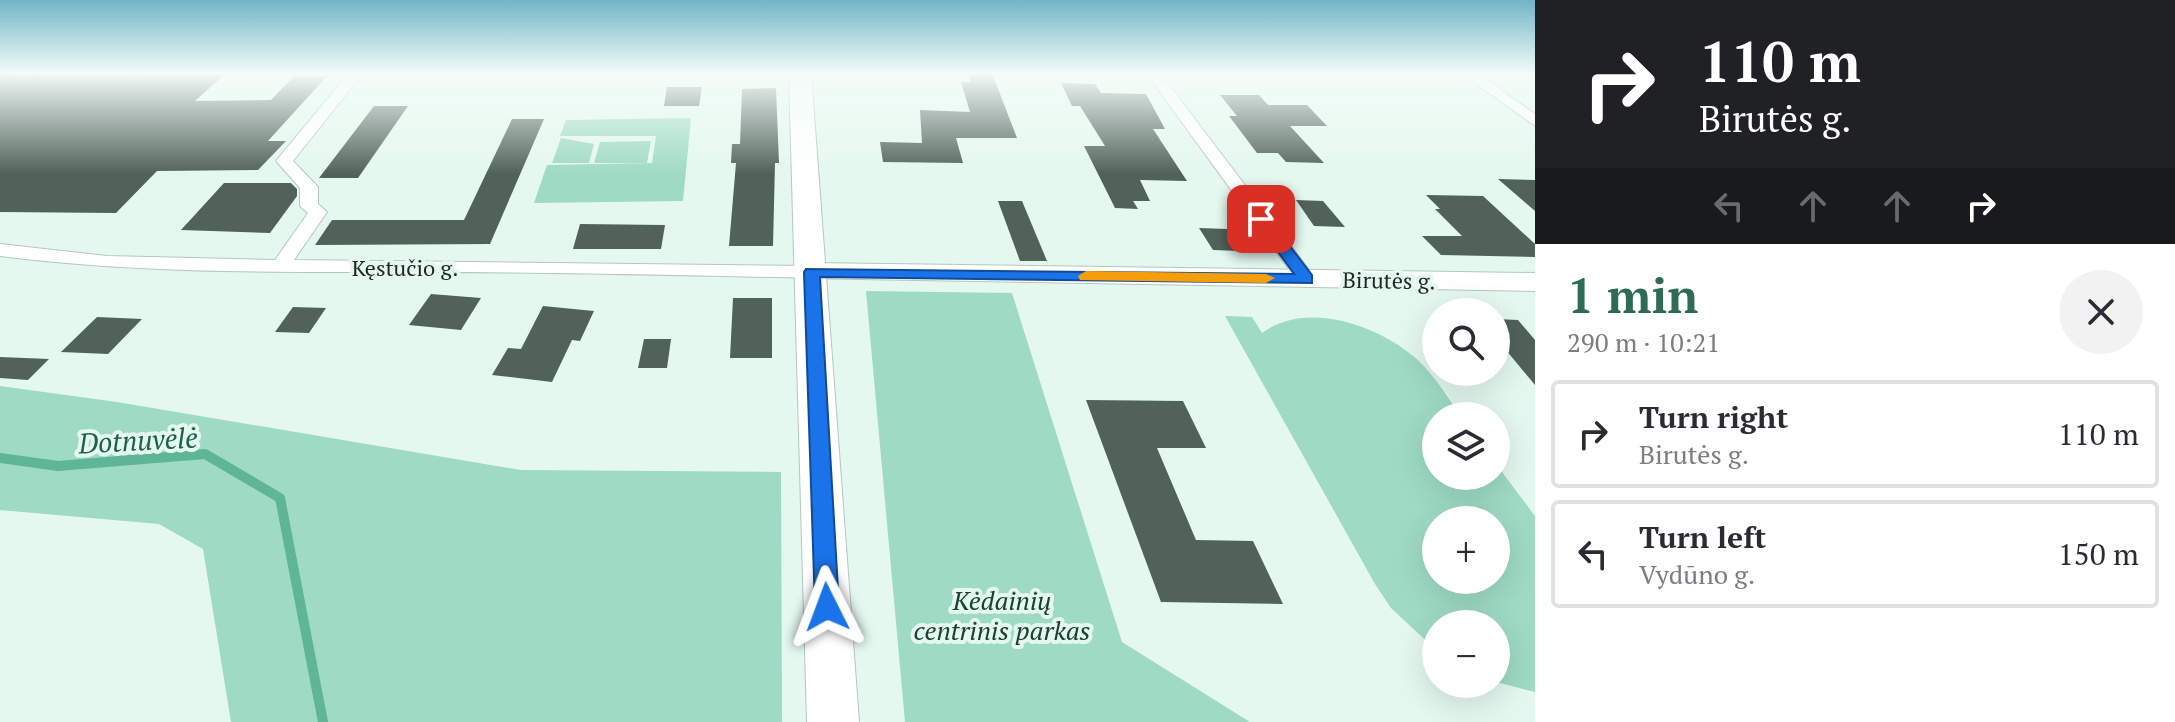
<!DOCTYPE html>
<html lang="en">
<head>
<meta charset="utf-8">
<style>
  body { margin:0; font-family:"PT Serif",serif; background:#f2f2f3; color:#2b2b33; height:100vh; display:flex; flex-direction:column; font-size:30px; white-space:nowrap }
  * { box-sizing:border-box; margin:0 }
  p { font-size:26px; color:#7c7c81 }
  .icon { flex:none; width:44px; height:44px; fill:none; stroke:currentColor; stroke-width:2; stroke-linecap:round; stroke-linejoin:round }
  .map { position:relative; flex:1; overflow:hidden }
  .drawer { display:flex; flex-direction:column; background:#fff; width:640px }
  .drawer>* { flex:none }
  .banner { background:#202124; color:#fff; overflow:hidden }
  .controls { position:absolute; left:1422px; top:298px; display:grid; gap:16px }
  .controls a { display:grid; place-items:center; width:88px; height:88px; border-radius:50%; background:#fff; box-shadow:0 8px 32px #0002; font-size:40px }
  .pin { position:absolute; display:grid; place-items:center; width:68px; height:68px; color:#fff; margin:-34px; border-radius:16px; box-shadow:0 4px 12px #0006 }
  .me { position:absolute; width:88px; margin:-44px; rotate:357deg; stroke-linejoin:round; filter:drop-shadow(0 0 6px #0008) }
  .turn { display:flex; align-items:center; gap:28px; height:168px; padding:0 32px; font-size:36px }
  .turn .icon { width:104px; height:104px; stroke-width:2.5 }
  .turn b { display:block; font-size:56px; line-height:68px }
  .lanes { display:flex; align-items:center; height:76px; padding:0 32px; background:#0003; justify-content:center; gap:40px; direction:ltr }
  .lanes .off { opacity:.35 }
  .round { display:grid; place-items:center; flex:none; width:84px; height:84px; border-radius:42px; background:#f2f2f3 }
  .overview { display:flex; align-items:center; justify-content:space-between; height:136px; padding:0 32px }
  h1 { font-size:48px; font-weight:600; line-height:60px; color:#2e6b55 }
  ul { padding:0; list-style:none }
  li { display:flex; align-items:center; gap:24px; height:108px; margin:0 16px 12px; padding:0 16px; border:4px solid #e1e1e2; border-radius:8px }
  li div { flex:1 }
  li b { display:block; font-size:30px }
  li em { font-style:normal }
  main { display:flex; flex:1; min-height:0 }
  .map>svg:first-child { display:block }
  .green { fill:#9edbc2; fill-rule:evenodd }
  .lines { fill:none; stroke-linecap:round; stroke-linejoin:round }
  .stream { stroke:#5fb696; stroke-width:10 }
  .building { fill:#50625a }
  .street-casing { stroke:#b3c7be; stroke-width:2 }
  .secondary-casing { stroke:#b3c7be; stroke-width:2 }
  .primary-casing { stroke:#b3c7be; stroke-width:2 }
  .street { fill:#fff; fill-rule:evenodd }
  .secondary { fill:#fff; fill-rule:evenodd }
  .primary { fill:#fff; fill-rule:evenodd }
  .route { fill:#1a73e8; stroke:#114b97; stroke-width:2 }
  .slow { fill:#f59e0b }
  .labels { text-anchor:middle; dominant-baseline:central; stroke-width:8; stroke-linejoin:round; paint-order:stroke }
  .street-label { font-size:22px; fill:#1f2724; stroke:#e4f8ef }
  .near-park-label { font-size:26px; font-style:italic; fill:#1a4133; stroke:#e4f8ef }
  .near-water-label { font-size:28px; font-style:italic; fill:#1d604b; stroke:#e4f8ef }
</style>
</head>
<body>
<main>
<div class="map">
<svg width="1535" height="722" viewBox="0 0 1535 722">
  <rect width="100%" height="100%" fill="#e4f8ef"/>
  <g class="green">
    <path d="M691,118l-8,83 -149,2 13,-38 105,-2 4,-27h-96l6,-16z"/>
    <path d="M561,138l33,6 -5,19h-37z"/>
    <path d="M651,141l-4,22h-53l6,-21z"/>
    <path d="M866,291l146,2 110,349 128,80h-345z"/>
    <path d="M1225,316l27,1 10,16c45,-34 120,-7 158,29 16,16 28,36 41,54h-25v60h60v-12l39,52v176l-39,-10v-58h-60v26l-45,-42 -16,-24zM1436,520h60v60h-60z"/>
    <path d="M0,386l117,16 404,68 260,2 1,250h-551l-28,-173 -44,-25 -159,-14z"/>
  </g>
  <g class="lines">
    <path class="stream" d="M0,458l58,8 147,-12 75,44 43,224"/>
  </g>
  <g class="building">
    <path d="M967,73h25l25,65h-61l7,25 -80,-1 -3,-20 42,1 -2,-33 50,2 -9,-30h10z"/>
    <path d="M0,74l224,1 -29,26 76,-1 23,-24h33l-59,65h18l-28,29 -101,1 -41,42 -116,-1z"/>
    <path d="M1061,83l34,1 6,9 45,1 19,35h-12l34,52 -47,-1 10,21h-17l5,8 -23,-1 -31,-62h21l-25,-40h-8z"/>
    <path d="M667,87h35l-3,19h-35z"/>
    <path d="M776,88l3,75h-4l-2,83h-44l7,-83h-5l1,-19h8l2,-55z"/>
    <path d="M1220,95h39l9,10h39l20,21h-37l34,37 -38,-1 -8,-9h-21l-28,-37h8z"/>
    <path d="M374,106h34l-50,72h-39z"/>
    <path d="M512,119h32l-54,125 -175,1 17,-25h132z"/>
    <path d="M1498,179l37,1v31z"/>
    <path d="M224,183h67l6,6v7l-27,37 -89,-3z"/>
    <path d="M1426,195l57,1 52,48v13l-94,-2 -19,-19h40l-27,-27h5z"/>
    <path d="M1296,200l27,1 22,26 -31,-1z"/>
    <path d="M998,201h24l25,60h-27z"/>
    <path d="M580,224l85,1 -4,24h-88z"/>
    <path d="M1199,228l28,1 14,22 -28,-1z"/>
    <path d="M431,294l50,4 -20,32 -52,-5z"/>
    <path d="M733,298h39v60h-42z"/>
    <path d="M543,306l51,5 -14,30 -8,-1 -20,42 -60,-7 16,-27 13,1z"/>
    <path d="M293,307l33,1 -17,25 -34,-1z"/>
    <path d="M97,317l45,2 -34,35 -47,-2z"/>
    <path d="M1496,319l22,1 17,20v45l-39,-47z"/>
    <path d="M644,339h27l-4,29h-29z"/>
    <path d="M0,357l49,2 -21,21 -28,-2z"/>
    <path d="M1086,400l97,1 23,47h-49l39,92 57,1 30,63 -122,-2z"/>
  </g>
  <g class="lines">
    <g class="street-casing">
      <g id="street">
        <path d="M349,73h14l-70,88 25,26v17l9,8 -33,48 518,6 10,6 -10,6c-129,-3 -259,-6 -388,-6 -142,0 -283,2 -424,-16v-12l107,12 168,4 33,-47 -8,-7v-18l-24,-27z"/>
        <path d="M1146,73h14l153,202 3,4 -3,4h-14z"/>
        <path d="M1461,73h16l58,41v12z"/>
      </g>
    </g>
    <g class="secondary-casing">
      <path id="secondary" d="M812,263l723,10v18l-733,-13 -4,-6 4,-6z"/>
    </g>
    <g class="primary-casing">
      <path id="primary" d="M789,73h22l48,649h-52z"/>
    </g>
    <use href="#street" class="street"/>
    <use href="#secondary" class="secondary"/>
    <use href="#primary" class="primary"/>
  </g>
  <linearGradient id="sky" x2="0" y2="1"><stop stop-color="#71b5c7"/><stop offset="0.42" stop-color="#f3fcf8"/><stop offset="1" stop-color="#f3fcf8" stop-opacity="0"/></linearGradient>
  <rect width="1535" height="174" fill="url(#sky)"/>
  <path class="route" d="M1261,215l6,1 45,59v8l-492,-6 19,330 -4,7 -8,3 -9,-3 -3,-7 -11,-335 2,-3 488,5 -40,-55z"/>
  <path class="slow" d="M1086,271l180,3 9,4 -9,5 -186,-3 -2,-4z"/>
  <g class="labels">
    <g class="street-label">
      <text x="405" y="267">Kęstučio g.</text>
      <text transform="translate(1389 280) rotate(1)">Birutės g.</text>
    </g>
    <g class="near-park-label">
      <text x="1002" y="600">Kėdainių<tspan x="1002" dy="30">centrinis parkas</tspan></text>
    </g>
    <g class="near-water-label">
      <text transform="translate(138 440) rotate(-3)">Dotnuvėlė</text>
    </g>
  </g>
</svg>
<div class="controls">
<a><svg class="icon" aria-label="search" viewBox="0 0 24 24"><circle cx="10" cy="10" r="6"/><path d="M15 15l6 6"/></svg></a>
<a><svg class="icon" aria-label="layers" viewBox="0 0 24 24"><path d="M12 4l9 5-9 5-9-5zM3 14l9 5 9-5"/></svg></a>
<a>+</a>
<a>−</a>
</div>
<div class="pin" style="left:1261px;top:219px;background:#d93025"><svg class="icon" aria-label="arrive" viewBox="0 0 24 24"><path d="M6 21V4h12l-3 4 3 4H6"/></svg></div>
<svg class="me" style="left:827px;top:607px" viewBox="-20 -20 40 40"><path d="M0-17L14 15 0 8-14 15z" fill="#1a73e8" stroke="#fff" stroke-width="4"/></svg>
</div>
<section class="drawer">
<div class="banner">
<div class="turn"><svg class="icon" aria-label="right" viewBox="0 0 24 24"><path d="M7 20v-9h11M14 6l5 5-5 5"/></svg><div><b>110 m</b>Birutės g.</div></div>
<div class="lanes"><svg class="icon off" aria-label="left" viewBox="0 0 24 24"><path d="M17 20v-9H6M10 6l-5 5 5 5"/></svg><svg class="icon off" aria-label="ahead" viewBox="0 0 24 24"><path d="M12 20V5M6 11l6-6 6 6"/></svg><svg class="icon off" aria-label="ahead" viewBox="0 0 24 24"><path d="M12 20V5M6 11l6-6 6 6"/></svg><svg class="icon" aria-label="right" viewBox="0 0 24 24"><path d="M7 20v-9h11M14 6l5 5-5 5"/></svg></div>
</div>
<div class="overview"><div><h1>1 min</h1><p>290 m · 10:21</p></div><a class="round"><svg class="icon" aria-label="close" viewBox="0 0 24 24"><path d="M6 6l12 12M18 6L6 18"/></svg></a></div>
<ul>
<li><svg class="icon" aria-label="right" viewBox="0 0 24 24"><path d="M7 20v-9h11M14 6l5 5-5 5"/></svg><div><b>Turn right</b><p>Birutės g.</p></div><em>110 m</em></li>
<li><svg class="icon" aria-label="left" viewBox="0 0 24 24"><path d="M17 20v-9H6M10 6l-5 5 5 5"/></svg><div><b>Turn left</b><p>Vydūno g.</p></div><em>150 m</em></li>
</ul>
</section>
</main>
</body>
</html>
